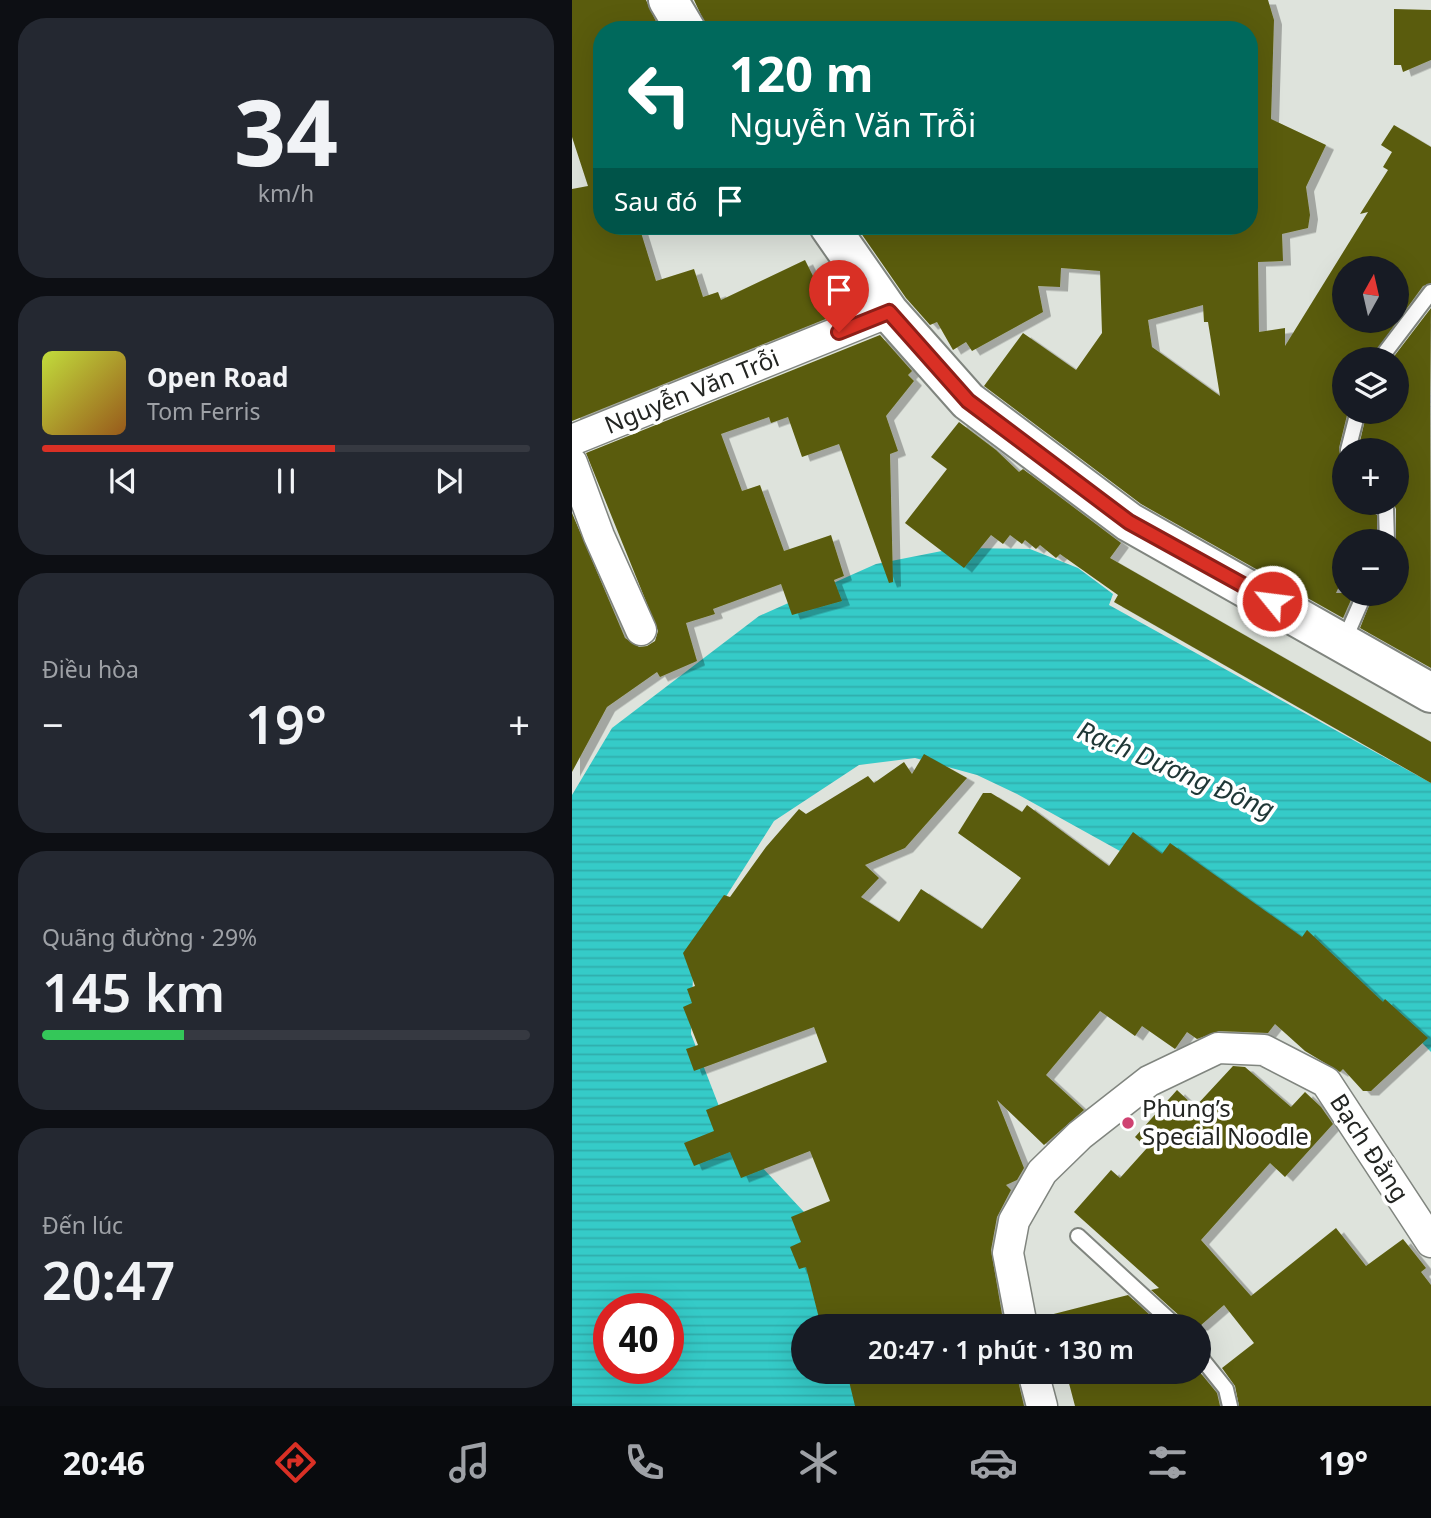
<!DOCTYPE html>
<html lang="vi">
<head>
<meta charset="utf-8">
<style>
  body { margin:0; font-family:"Noto Sans",sans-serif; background:#242831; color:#f1f3f6; height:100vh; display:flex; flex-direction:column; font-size:26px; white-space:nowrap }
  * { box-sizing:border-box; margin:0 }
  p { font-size:23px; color:#9ea1a6 }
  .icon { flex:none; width:38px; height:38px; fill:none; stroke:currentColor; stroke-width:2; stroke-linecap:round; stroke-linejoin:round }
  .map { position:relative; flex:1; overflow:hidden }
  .panel { display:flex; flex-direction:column; gap:18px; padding:18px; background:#0d0f14; width:572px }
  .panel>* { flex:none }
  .banner { position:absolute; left:21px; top:21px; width:665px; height:214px; border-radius:28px; box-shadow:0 7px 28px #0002; background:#00695c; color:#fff; overflow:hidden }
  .needle { width:46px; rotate:8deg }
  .fabs { position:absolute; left:760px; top:256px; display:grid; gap:14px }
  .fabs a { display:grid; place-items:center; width:77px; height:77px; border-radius:50%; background:#171b24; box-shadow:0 7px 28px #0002; font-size:35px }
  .speed { position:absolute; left:21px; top:1293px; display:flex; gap:14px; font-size:35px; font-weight:700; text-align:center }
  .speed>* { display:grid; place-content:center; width:91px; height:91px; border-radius:50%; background:#171b24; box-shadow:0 7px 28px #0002; line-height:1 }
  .speed .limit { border:10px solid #d22; background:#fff; color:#111 }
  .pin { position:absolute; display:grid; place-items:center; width:60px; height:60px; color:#fff; margin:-72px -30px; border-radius:50% 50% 50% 0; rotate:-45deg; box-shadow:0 0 7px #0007 }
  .pin .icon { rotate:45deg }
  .me { position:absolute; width:77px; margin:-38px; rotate:299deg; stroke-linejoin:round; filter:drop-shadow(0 0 5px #0008) }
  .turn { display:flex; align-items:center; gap:24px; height:147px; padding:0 21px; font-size:32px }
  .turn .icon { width:91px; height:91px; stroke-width:2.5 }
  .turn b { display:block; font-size:49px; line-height:60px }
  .then { display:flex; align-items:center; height:66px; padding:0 21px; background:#0003; gap:14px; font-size:26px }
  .big { font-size:52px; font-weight:600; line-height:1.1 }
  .panel .widget { flex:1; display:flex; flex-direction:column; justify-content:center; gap:10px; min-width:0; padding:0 24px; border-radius:28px; background:#242831 }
  .panel .dial { align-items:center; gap:0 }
  .dial b { font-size:91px; line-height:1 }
  .song { display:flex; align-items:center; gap:21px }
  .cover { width:84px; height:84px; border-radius:10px; background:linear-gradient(135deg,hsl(70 70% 55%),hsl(30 70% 35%)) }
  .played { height:7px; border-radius:4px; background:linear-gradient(90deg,#d93025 60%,#363941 60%) }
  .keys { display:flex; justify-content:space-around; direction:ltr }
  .heat { display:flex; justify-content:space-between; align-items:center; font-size:38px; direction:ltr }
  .charge { height:10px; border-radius:5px; background:linear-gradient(90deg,#34c759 29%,#363941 0) }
  .trip { position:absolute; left:219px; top:1314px; width:420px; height:70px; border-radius:35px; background:#171b24; box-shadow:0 7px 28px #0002; font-weight:600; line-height:70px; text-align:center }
  .tab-bar { display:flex; height:112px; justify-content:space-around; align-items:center; background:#090b0e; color:#9ea1a6 }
  .tab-bar .icon { width:49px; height:49px }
  .tab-bar .active { color:#d93025 }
  .tab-bar b { font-size:32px; color:#f1f3f6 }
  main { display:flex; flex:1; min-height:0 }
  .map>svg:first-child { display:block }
  .water { fill:url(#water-rules); fill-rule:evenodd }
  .building { fill:#5a5c0c; fill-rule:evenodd; filter:url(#shadow) }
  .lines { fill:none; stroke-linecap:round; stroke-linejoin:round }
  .lane-casing { stroke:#80857f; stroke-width:18 }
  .street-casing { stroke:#80857f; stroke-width:33 }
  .secondary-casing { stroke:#80857f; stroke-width:42 }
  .lane { stroke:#fff; stroke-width:14 }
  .street { stroke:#fff; stroke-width:30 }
  .secondary { stroke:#fff; stroke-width:38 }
  .route-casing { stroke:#8d1f18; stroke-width:18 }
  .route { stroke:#d93025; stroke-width:12 }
  .poi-dot { fill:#cf4271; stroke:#fff; stroke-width:2.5 }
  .labels { text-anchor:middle; stroke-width:7; stroke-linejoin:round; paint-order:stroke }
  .street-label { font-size:24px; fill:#232522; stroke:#fff }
  .poi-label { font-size:24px; fill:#232522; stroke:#fff; text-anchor:start }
  .water-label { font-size:26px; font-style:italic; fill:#1f3736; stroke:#fff }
</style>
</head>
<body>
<main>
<section class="panel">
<div class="widget dial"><b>34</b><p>km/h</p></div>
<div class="widget">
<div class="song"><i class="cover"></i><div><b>Open Road</b><p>Tom Ferris</p></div></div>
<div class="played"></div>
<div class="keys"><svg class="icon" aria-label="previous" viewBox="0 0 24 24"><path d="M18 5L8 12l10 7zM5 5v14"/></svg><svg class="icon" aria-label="pause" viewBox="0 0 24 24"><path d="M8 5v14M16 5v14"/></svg><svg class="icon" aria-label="next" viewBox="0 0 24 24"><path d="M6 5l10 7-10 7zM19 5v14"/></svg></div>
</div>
<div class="widget"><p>Điều hòa</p>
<div class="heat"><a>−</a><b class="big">19°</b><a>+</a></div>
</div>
<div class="widget"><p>Quãng đường · 29%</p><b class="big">145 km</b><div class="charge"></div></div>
<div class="widget"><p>Đến lúc</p><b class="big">20:47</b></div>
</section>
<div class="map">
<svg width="859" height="1406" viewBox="0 0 859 1406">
  <defs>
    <pattern id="water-rules" width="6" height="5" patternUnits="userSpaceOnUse" patternTransform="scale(1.75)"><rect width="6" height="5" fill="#35cbc8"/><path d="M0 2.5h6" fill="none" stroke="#2faeac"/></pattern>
    <filter id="shadow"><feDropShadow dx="8" dy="4.5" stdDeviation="0" flood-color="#0004"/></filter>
  </defs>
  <rect width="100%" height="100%" fill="#dee3dc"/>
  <!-- water -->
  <path class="water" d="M385,548L458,549L506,568L541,594L537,605L859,783V1052L797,989L445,794L405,775L343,758L287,765L202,821L122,947L119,1034L157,1132L232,1212L270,1326H231V1372H285L296,1406H0V795L40,728L187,616L304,564ZM37,1309H96V1368H37Z"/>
  <!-- building -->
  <path class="building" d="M0,0H74L88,30H30V226H67L84,281L122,269L131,297L146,292L149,300L233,260L261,316L0,421V189L16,186L0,137Z
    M122,0H696L702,20L699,119L754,145L734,187L738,215L736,228L710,234L711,261L686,262L687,332L713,328V346L796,212L788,214L816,170L811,167L820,152L809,145L822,125L859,147V283L851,286L798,359H772V411H776L767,448L772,462L763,468L762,480L772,489V502H790L792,508L805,515V541H772V576L764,593H782L771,618L569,504L412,386L451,333L504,370L530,333L528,271L489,268L488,287L466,286L471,312L400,351L394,342L381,350L365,322L358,325L334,298L284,226H677V30H136ZM772,268H824V320H772ZM631,305L632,322H636L648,396L580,347L576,320Z
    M822,9L859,10V60L831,72L829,65H822Z
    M859,308L858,398L859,668L788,628L802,593H824V509L821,502H824V450H786L795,411H824V359H820Z
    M308,335L340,371L336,375L342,381L314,416L326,451L318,454L321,582L317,583L267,444L230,457L216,417L199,423L197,417L149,434L170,491L188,485L212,551L259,535L272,576L262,580L270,601L220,615L209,584L141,609L143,614L114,623L125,661L88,677L85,672L35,707L0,772V513L53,638L67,647L75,646L83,641L86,631L14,453Z
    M387,422L424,450L447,472L451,469L549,543L538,558L859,742V783L542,602L546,595L488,554L484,558L468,545L464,549L453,540L450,544L438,535L431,544L419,535L392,568L333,523L375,469L359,457Z
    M352,754L395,778L333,848L293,865L307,878L289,897L327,922L349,889L410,929L449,878L386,833L411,793H419L450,812L455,805L537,866L561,832L590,854L598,843L730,937L735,930L811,1002L813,999L856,1038L799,1091H791L771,1069L768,1072L733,1051L703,1024L696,1033L647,1031L625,1039L615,1032L603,1049L570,1026L563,1036L528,1011L474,1075L512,1110L472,1145L425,1100L452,1168L445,1180L434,1185L439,1190L425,1217L419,1250L432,1326H249L234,1267L227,1269L218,1247L229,1242L219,1217L258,1201L238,1151L169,1178L158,1152L122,1166L112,1143L142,1131L134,1110L255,1062L242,1027L122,1071L114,1049L126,1045L111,1007L120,1003L115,989L123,986L111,953L152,895L158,897L194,847L227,809L234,814L296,776L302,783L332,762L340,774Z
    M661,1066L673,1067L719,1107L733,1092L749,1107L761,1124L713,1177L698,1163L629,1240L679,1296L764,1228L794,1266L831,1239L854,1268L849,1272L859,1285V1406H667L663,1386L650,1368L682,1343L652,1305L628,1326H613L611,1319L579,1290L587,1288L502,1212L539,1170L548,1178L575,1148L563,1137L605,1090L623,1107Z
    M556,1295L590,1326H467L466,1318Z
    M626,1370L645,1393L648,1406H503L494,1372Z
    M316,1372H444L452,1406H283L277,1381Z"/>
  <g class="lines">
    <defs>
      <path id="lane" d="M808,359L859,292
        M776,450L786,411
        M772,472V479
        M800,502L814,509L815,541
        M772,641L793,593
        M506,1236L604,1326
        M626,1354L654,1389L658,1406"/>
      <path id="street" d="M0,440L317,312
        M0,463L27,536L69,630
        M450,1326L436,1253L442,1221L470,1172L508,1135L577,1081L646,1048L692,1050L754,1082L859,1242
        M461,1372L470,1406"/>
      <path id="secondary" d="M96,0L114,30
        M257,226L317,312L396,401L557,522L859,693"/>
    </defs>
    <!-- lane casing -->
    <use href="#lane" class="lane-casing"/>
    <!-- street casing -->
    <use href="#street" class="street-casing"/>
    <!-- secondary casing -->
    <use href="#secondary" class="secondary-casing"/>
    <!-- lane -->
    <use href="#lane" class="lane"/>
    <!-- street -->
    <use href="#street" class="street"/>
    <!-- secondary -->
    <use href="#secondary" class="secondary"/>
  </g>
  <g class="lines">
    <defs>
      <path id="route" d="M267,332L317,312L396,401L537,507L557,522L700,601"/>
    </defs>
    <!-- route casing -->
    <use href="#route" class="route-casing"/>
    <!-- route -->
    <use href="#route" class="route"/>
  </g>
  <!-- markers -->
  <circle class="poi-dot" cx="556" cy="1123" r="7"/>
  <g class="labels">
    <!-- street labels -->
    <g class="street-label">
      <text transform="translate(120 392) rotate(-22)" y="8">Nguyễn Văn Trỗi</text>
      <text transform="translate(797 1148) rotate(57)" y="8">Bạch Đằng</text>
    </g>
    <!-- poi labels -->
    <g class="poi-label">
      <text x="570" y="1117">Phung’s<tspan x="570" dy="28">Special Noodle</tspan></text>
    </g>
    <!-- water labels -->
    <g class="water-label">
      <text transform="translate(604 770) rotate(23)" y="9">Rạch Dương Đông</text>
    </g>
  </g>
</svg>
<div class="fabs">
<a><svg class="needle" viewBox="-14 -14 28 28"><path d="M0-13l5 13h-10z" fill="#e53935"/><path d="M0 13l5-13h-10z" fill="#9ea1a6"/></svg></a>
<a><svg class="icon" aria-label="layers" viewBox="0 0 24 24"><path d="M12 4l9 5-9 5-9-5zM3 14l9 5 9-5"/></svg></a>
<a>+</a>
<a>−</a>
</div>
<div class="speed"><div class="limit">40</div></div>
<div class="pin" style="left:267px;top:332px;background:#d93025"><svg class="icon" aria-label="arrive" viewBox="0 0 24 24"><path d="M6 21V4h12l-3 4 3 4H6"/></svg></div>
<svg class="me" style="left:700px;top:601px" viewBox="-20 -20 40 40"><circle r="17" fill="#d93025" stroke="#fff" stroke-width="3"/><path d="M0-11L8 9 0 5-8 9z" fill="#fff"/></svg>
<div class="trip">20:47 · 1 phút · 130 m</div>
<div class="banner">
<div class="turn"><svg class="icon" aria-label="left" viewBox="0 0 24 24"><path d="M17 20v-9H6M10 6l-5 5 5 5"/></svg><div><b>120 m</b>Nguyễn Văn Trỗi</div></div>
<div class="then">Sau đó<svg class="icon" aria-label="arrive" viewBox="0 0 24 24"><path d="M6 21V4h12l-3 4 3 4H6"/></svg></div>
</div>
</div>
</main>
<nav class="tab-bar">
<b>20:46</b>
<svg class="icon active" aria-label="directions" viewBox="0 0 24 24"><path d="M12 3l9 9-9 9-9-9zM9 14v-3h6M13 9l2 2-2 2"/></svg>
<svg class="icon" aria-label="music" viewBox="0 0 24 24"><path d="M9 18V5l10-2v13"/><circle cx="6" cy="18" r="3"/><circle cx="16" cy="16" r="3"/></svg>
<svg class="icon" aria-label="phone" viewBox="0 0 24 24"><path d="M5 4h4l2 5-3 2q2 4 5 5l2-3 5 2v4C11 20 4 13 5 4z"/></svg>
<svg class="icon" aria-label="climate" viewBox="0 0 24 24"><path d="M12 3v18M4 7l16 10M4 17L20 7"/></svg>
<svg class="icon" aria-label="car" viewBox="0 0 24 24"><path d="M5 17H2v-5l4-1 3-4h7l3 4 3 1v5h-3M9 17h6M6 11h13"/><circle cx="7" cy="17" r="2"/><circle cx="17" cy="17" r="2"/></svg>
<svg class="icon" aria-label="filters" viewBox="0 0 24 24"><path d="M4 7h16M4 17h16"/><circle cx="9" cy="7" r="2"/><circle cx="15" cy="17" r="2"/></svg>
<b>19°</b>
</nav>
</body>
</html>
